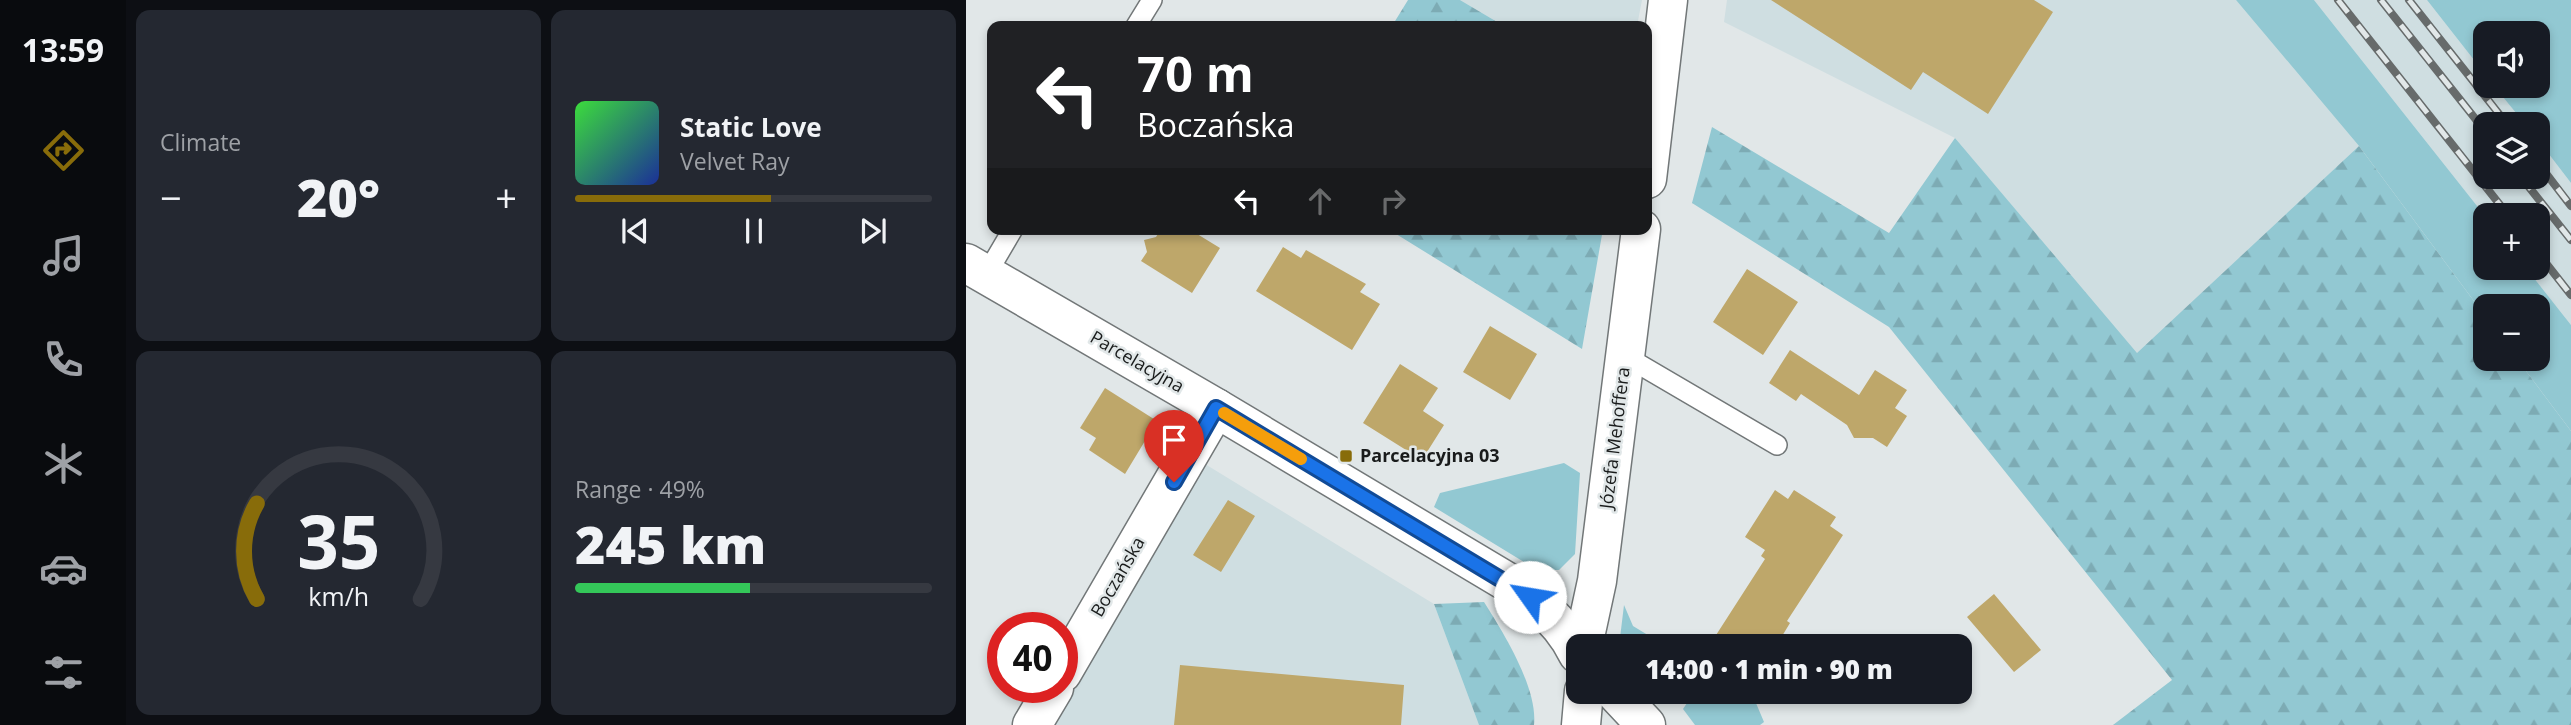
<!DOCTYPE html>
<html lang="en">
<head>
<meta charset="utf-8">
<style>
  body { margin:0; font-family:"Open Sans",sans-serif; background:#242831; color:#f1f3f6; height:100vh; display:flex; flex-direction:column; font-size:26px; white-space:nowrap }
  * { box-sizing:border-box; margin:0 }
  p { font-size:23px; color:#9ea1a6 }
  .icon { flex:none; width:38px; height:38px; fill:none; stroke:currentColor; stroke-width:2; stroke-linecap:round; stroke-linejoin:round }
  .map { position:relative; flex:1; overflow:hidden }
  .side { display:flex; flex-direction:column; gap:10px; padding:10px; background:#0d0f14; width:840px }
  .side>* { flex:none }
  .banner { position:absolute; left:21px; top:21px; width:665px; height:214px; border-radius:14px; box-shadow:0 4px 10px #0003; background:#202124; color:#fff; overflow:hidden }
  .tools { position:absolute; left:1507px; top:21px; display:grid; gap:14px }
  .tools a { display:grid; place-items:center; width:77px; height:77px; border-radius:14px; background:#171b24; box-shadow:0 4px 10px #0003; font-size:35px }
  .speed { position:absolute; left:21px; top:612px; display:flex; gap:14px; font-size:35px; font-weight:700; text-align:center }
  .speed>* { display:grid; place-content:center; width:91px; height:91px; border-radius:50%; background:#171b24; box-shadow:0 4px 10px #0003; line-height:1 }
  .speed .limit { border:10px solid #d22; background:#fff; color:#111 }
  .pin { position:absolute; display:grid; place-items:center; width:60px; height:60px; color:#fff; margin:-72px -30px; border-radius:50% 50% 50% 0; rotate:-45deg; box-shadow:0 0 7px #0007 }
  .pin .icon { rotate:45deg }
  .me { position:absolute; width:77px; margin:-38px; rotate:302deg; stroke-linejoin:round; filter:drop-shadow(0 0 5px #0008) }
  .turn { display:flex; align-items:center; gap:24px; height:147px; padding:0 35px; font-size:32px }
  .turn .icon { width:91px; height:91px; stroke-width:2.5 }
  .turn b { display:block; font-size:49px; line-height:60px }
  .lanes { display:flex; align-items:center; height:66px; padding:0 35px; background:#0003; justify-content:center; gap:35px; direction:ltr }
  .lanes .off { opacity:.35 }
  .big { font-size:52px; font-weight:800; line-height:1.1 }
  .side .tile { flex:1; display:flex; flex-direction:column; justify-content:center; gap:10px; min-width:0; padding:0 24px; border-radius:14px; background:#242831 }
  .side .dial { align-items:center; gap:0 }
  .dial svg { height:182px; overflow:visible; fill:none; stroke:#363941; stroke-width:7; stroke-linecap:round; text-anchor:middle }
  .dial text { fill:#f1f3f6; stroke:none }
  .song { display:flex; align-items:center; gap:21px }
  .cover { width:84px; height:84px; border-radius:10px; background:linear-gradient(135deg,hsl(120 70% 55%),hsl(230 70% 35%)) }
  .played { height:7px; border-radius:4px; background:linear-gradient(90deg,#886c0a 55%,#363941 55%) }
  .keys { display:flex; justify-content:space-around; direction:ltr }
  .heat { display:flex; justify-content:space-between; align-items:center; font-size:38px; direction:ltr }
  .charge { height:10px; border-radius:5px; background:linear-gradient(90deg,#34c759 49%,#363941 0) }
  .side .tiles { flex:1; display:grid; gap:10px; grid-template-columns:repeat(2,1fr) }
  .trip { position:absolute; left:600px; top:634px; width:406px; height:70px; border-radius:14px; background:#171b24; box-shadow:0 4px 10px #0003; font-weight:800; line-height:70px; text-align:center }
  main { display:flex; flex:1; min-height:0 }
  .tabs { display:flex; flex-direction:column; width:126px; justify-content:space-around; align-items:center; background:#090b0e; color:#9ea1a6 }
  .tabs .icon { width:49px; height:49px }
  .tabs .active { color:#886c0a }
  .tabs b { font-size:32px; color:#f1f3f6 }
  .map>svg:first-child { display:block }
  .built { fill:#cfdee1 }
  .green { fill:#92c8d2 }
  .forest { fill:url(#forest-firs) }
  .building { fill:#bea76a }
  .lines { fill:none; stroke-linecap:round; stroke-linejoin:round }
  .service-casing { stroke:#727778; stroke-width:22 }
  .minor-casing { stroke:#727778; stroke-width:41 }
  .tertiary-casing { stroke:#727778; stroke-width:41 }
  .service { stroke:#fff; stroke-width:19 }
  .minor { stroke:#fff; stroke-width:38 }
  .tertiary { stroke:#fff; stroke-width:38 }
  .rail-casing { stroke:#676b6b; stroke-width:8 }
  .rail { stroke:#e1e7e8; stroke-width:5; stroke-dasharray:16; stroke-linecap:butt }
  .route-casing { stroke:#114b97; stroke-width:18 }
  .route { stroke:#1a73e8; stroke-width:12 }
  .slow { stroke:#f59e0b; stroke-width:12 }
  .poi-dot { fill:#886c0a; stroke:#e1e7e8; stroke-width:2.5 }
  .labels { text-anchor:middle; stroke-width:5; stroke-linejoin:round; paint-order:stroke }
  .street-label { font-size:18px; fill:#191b1b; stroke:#e1e7e8 }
  .poi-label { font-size:18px; font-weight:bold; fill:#191b1b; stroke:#e1e7e8; text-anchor:start }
</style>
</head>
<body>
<main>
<nav class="tabs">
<b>13:59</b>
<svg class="icon active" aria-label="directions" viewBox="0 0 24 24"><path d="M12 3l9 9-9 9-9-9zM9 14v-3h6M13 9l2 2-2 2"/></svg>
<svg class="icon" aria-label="music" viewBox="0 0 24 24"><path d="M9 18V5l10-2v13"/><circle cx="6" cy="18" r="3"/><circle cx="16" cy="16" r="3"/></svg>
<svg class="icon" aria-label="phone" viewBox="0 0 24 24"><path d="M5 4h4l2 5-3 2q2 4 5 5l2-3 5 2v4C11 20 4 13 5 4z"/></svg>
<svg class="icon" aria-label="climate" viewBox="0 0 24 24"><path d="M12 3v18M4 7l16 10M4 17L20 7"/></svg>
<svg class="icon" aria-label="car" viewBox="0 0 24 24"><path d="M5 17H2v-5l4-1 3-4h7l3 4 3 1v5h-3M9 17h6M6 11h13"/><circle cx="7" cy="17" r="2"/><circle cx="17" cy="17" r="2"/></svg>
<svg class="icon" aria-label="filters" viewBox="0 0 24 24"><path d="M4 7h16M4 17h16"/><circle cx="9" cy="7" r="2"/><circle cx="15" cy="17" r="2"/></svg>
</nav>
<section class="side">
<div class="tiles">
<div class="tile"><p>Climate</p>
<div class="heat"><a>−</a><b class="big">20°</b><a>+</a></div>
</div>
<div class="tile">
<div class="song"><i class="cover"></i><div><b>Static Love</b><p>Velvet Ray</p></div></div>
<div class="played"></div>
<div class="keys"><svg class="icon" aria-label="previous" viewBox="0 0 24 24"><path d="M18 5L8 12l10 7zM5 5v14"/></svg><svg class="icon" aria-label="pause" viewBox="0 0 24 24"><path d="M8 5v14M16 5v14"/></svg><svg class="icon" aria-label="next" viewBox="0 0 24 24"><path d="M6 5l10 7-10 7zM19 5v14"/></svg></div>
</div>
<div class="tile dial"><svg viewBox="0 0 100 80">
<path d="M14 69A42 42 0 1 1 86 69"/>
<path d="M14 69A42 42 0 0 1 14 27" stroke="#886c0a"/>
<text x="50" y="56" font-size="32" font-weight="700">35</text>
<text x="50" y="72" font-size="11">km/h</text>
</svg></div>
<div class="tile"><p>Range · 49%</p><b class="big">245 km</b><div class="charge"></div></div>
</div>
</section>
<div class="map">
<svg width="1605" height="725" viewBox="0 0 1605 725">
  <defs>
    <pattern id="forest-firs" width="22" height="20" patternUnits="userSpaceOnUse" patternTransform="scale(1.75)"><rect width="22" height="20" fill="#92c8d2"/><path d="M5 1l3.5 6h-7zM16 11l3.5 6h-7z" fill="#7dabb4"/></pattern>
  </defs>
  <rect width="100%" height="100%" fill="#e1e7e8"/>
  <!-- built -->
  <path class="built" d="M494,0H676L671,26H538Z
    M761,0H1270L1393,146L1171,354L989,138L758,22Z
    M1348,0H1461L1519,74V86H1528L1559,124H1519V177H1572V140L1605,183V325L1560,268H1572V215L1519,216Z
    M239,464L468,604L513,725H82Z"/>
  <!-- green -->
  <path class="green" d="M1270,0H1348L1519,216V268H1560L1605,325V431L1551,359H1572V306H1519V316L1393,146Z
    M1461,0H1605V183L1572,140V124H1559L1528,86H1572V33H1519V74Z
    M598,463L614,473L609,554L593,570H571L468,507L474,493Z
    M658,605L667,626L700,646H663L654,638Z
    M729,691H779L787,696L798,722L794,725H729L717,709Z"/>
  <!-- forest -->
  <path class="forest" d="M442,0H494L538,26H426Z
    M746,127L923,233L989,138L1171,353L1393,146L1519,316V359H1551L1605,431V725H1147L1206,680L923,327L726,203Z
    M422,229H637L616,349Z
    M518,602C537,632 572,688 568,725H513L468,604Z"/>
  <!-- building -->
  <path class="building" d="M805,0H1068L1087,12L1022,114L957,72L945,90Z
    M195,229H223L254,248L226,293L175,261L181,252L178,240L190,237Z
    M317,247L335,258L340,250L400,284L394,292L414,304L386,350L290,291Z
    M781,269L832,302L797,355L747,322Z
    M524,326L571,354L544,400L497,372Z
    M824,350L893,395L909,370L941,390L929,408L941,416L921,447L907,438H888L881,425L835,394L830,401L803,383Z
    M434,364L472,388L457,411L478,425L456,460L397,423Z
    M139,388L191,421L159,474L123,450L130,438L114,428Z
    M809,490L822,499L828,490L870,517L864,526L877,535L821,621L824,623L810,646H743L799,559L795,556L799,550L779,537Z
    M262,500L289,516L255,572L227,555Z
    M1028,594L1075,650L1048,672L1001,617Z
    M214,665L438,685L435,725H208Z"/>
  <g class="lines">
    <defs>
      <path id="service" d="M170,26L186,0
        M20,275L47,229
        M659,356L811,445"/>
      <path id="minor" d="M681,179L702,0
        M617,646L631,581L675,229
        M96,673L250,408
        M648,691L680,725
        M66,725L88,688"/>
      <path id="tertiary" d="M0,263L250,408L553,589C577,606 599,627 612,654
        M615,725L618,691"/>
    </defs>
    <!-- service casing -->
    <use href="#service" class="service-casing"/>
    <!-- minor casing -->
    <use href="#minor" class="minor-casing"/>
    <!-- tertiary casing -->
    <use href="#tertiary" class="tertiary-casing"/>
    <!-- service -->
    <use href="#service" class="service"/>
    <!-- minor -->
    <use href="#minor" class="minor"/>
    <!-- tertiary -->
    <use href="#tertiary" class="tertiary"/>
    <defs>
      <path id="rail" d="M1372,0L1542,215
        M1415,0L1519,131
        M1443,0L1541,124
        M1572,163L1605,206
        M1555,177L1605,240
        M1572,253L1605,295"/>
    </defs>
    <!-- rail casing -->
    <use href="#rail" class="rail-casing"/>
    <!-- rail -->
    <use href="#rail" class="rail"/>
  </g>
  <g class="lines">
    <defs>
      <path id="route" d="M208,482L250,408L564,597"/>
    </defs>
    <!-- route casing -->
    <use href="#route" class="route-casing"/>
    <!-- route -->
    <use href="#route" class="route"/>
    <!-- slow -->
    <path class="slow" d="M258,413L335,459"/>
  </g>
  <!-- markers -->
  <rect class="poi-dot" x="373" y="449" width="14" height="14" rx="3.5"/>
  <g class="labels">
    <!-- street labels -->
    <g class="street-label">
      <text transform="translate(171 362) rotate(30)" y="6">Parcelacyjna</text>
      <text transform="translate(649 438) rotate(-83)" y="6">Józefa Mehoffera</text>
      <text transform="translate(152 577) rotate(-60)" y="6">Boczańska</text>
    </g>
    <!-- poi labels -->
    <g class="poi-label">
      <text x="394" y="462">Parcelacyjna 03</text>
    </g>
  </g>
</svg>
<div class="tools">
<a><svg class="icon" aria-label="sound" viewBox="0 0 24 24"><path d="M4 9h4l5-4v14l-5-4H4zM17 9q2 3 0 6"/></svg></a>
<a><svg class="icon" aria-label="layers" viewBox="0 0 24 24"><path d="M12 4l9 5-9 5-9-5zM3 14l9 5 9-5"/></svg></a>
<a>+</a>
<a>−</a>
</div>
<div class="speed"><div class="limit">40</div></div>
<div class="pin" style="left:208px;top:482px;background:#d93025"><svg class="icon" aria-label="arrive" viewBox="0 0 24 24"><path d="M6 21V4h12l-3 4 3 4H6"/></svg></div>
<svg class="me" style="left:564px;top:597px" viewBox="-20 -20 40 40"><circle r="19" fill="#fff"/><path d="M0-13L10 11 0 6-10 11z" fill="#1a73e8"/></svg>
<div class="trip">14:00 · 1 min · 90 m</div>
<div class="banner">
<div class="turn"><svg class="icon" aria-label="left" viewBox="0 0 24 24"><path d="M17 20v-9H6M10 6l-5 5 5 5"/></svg><div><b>70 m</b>Boczańska</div></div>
<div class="lanes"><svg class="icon" aria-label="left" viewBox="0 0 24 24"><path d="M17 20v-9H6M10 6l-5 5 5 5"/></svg><svg class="icon off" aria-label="ahead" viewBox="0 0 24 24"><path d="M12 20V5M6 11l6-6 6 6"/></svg><svg class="icon off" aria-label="right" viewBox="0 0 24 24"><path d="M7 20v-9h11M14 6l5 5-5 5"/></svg></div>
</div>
</div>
</main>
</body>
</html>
